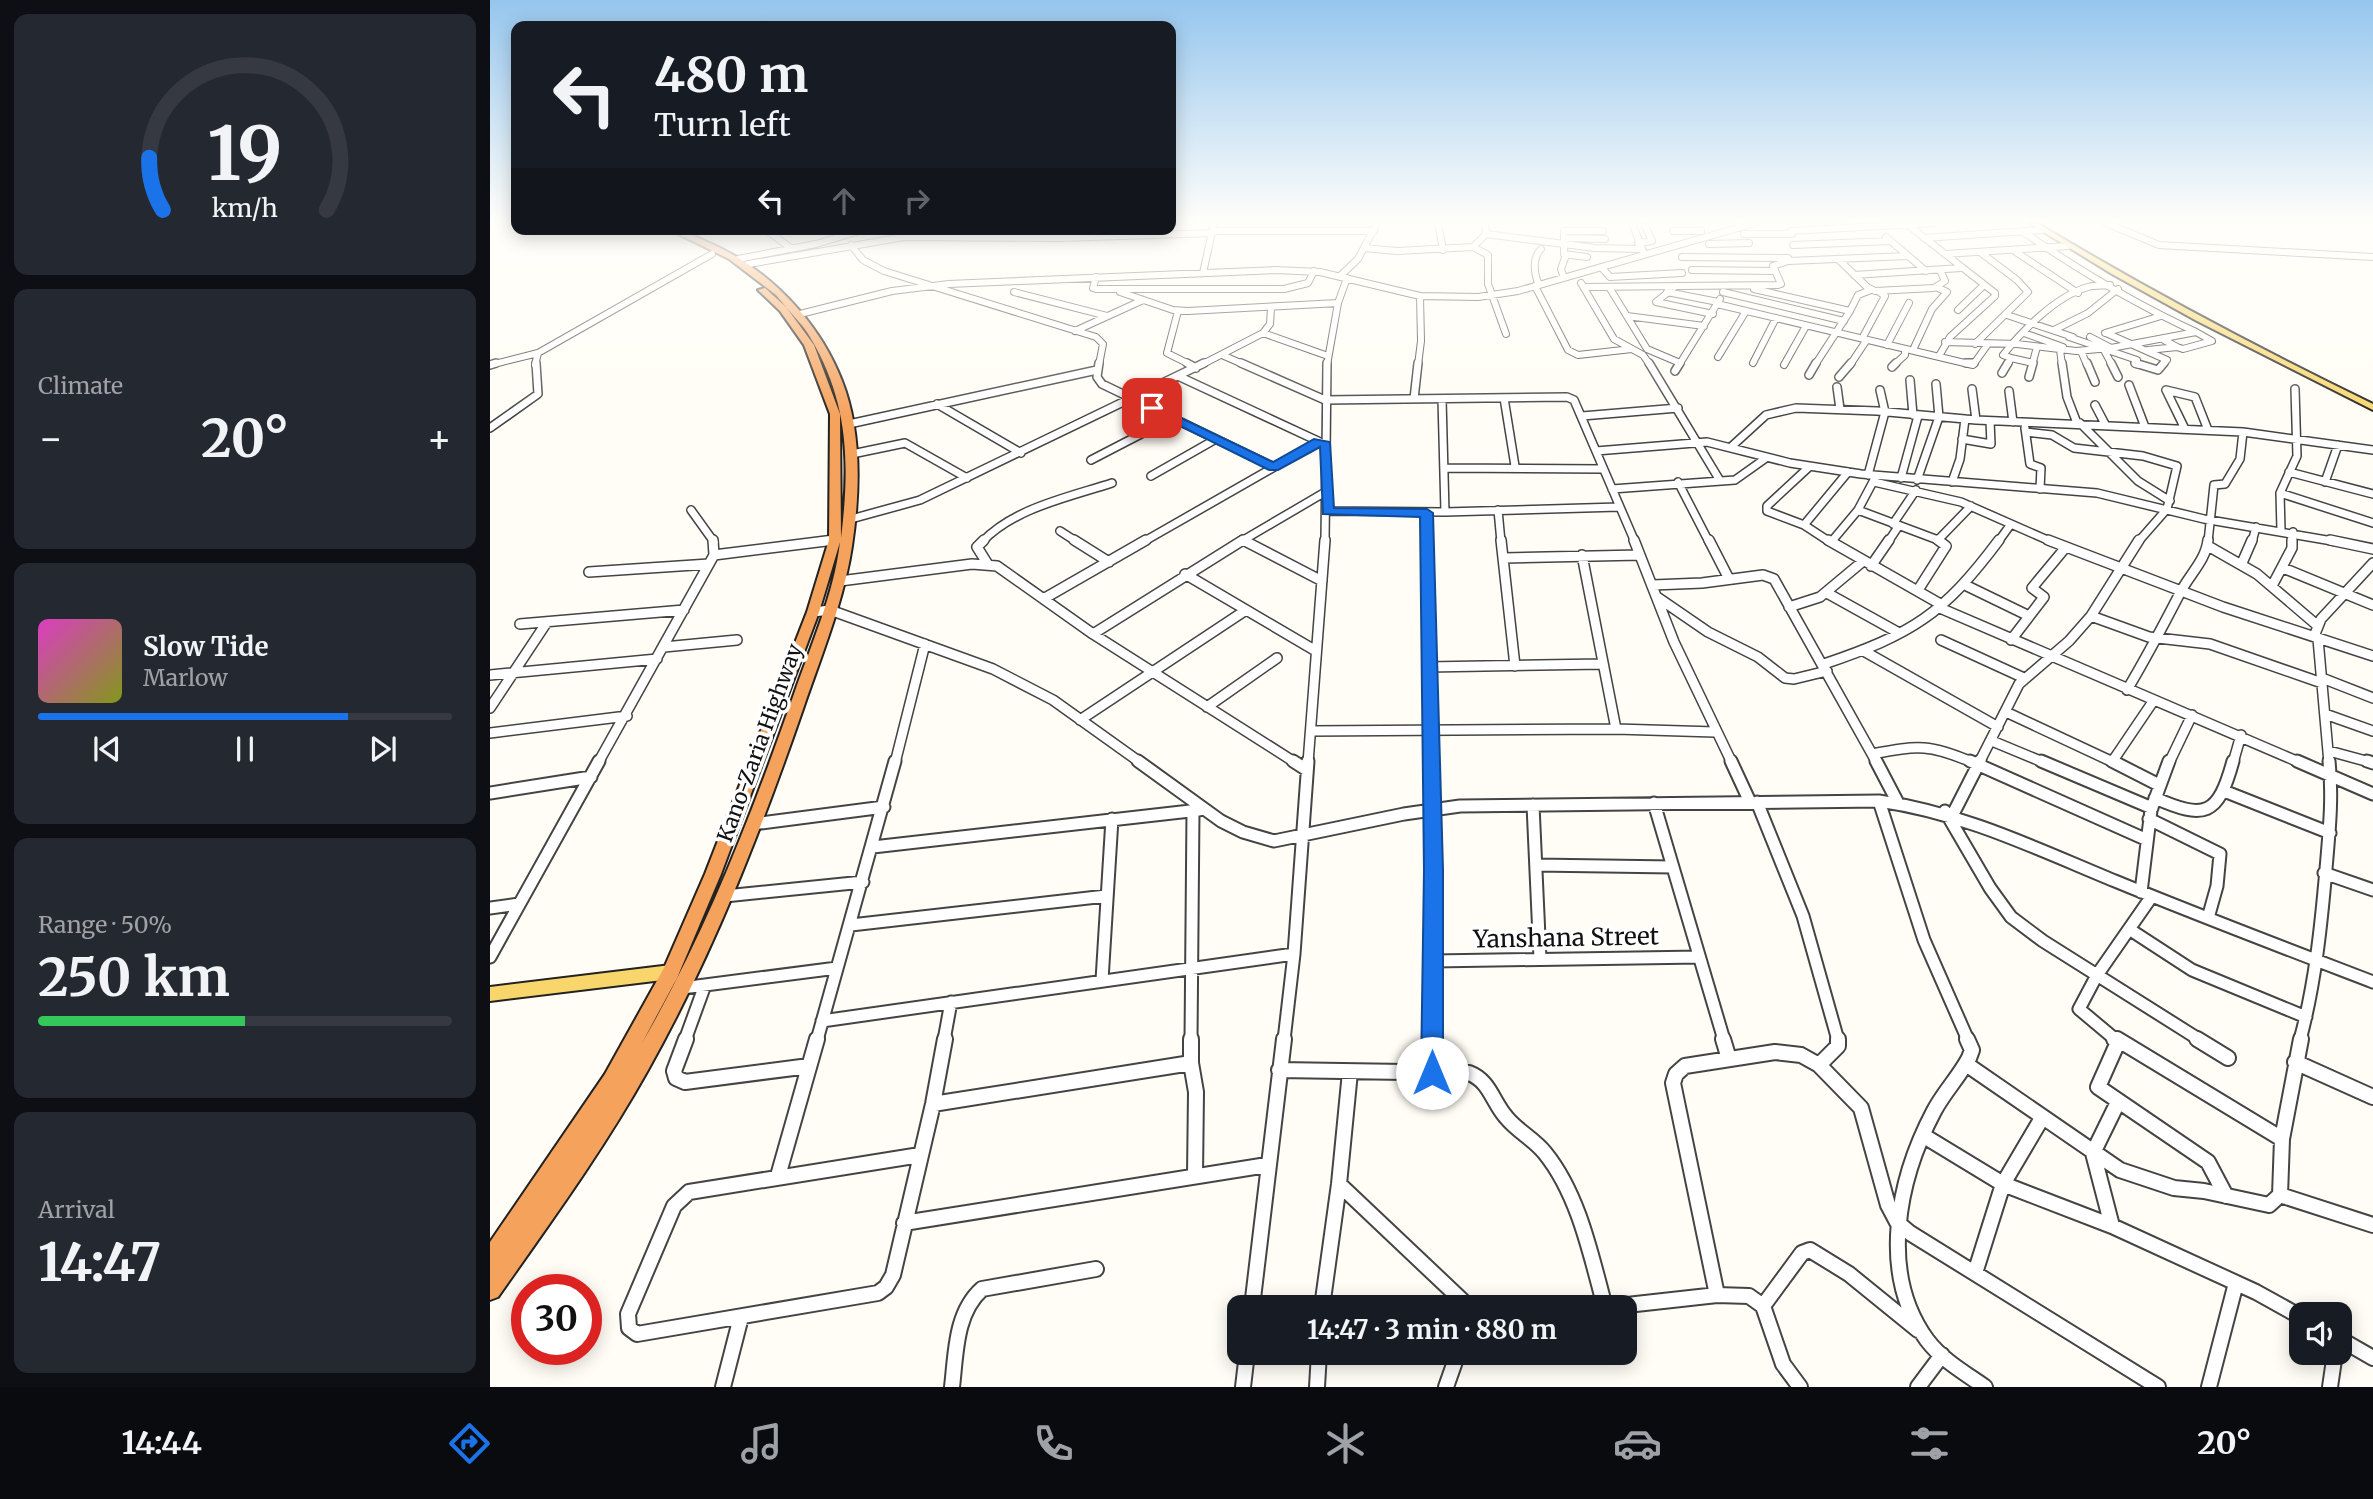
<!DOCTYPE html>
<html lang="en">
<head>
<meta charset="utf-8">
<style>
  body { margin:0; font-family:Merriweather,serif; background:#242831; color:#f1f3f6; height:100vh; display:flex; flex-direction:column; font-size:26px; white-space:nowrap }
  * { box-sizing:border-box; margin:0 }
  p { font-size:23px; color:#9ea1a6 }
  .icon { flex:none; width:38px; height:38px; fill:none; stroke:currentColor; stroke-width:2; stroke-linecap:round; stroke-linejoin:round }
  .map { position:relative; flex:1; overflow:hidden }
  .sheet { display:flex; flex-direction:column; gap:14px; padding:14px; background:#0d0f14; width:490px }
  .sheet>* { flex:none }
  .top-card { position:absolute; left:21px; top:21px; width:665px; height:214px; border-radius:14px; box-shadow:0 4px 18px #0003; background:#171b24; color:#f1f3f6; overflow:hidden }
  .fabs { position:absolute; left:1799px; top:1302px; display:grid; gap:14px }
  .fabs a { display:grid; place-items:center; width:63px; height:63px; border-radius:14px; background:#171b24; box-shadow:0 4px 18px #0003; font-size:35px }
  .speed { position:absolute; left:21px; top:1274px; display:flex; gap:14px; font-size:35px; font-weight:700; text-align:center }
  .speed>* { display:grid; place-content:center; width:91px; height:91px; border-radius:50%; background:#171b24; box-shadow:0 4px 18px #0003; line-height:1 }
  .speed .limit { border:10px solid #d22; background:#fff; color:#111 }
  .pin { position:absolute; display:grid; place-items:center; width:60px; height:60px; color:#fff; margin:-30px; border-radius:14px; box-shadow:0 4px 10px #0006 }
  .me { position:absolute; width:77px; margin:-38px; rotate:0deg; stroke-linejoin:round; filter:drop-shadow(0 0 5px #0008) }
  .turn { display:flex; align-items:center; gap:24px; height:147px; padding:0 28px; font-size:32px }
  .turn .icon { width:91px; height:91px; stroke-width:2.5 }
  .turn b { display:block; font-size:49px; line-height:60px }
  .lanes { display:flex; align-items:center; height:66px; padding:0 28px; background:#0003; justify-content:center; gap:35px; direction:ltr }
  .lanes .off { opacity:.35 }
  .big { font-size:52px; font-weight:700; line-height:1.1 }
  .sheet .widget { flex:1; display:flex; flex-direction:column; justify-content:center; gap:10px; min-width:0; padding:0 24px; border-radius:14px; background:#242831 }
  .sheet .dial { align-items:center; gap:0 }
  .dial svg { height:182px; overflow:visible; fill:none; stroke:#363941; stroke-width:7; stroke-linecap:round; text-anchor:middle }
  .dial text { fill:#f1f3f6; stroke:none }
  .song { display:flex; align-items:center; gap:21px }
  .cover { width:84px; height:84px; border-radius:10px; background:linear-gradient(135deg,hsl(310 70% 55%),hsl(70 70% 35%)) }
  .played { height:7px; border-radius:4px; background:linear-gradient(90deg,#1a73e8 75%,#363941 75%) }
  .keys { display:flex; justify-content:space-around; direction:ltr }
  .heat { display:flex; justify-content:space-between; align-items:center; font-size:38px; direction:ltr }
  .charge { height:10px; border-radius:5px; background:linear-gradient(90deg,#34c759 50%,#363941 0) }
  .trip { position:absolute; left:737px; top:1295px; width:410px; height:70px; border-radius:14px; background:#171b24; box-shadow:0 4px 18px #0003; font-weight:700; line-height:70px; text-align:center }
  .tabs { display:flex; height:112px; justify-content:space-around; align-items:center; background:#090b0e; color:#9ea1a6 }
  .tabs .icon { width:49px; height:49px }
  .tabs .on { color:#1a73e8 }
  .tabs b { font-size:32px; color:#f1f3f6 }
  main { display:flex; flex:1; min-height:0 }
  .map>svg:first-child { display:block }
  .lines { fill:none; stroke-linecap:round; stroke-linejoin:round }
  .minor-far4-casing { stroke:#444; stroke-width:8 }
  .minor-far3-casing { stroke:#444; stroke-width:10 }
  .minor-far2-casing { stroke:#444; stroke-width:12 }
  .minor-far1-casing { stroke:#444; stroke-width:15 }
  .minor-casing { stroke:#444; stroke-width:18 }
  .major-casing { stroke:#222; stroke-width:4 }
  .highway-casing { stroke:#222; stroke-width:4 }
  .minor-far4 { stroke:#fff; stroke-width:6 }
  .minor-far3 { stroke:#fff; stroke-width:7 }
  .minor-far2 { stroke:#fff; stroke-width:9 }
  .minor-far1 { stroke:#fff; stroke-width:11 }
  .minor { stroke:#fff; stroke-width:14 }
  .major { fill:#f9d66b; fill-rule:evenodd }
  .highway { fill:#f5a25d; fill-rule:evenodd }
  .route { fill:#1a73e8; stroke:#114b97; stroke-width:2 }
  .labels { text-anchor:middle; stroke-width:7; stroke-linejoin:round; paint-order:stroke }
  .street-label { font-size:21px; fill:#111; stroke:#fff }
  .near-street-label { font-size:24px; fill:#111; stroke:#fff }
</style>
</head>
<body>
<main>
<section class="sheet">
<div class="widget dial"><svg viewBox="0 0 100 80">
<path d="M14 69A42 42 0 1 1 86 69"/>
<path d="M14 69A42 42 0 0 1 8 46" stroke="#1a73e8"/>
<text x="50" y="56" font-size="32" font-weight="700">19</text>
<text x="50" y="72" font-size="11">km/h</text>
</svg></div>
<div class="widget"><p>Climate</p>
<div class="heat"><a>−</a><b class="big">20°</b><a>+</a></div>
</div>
<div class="widget">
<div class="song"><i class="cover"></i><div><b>Slow Tide</b><p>Marlow</p></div></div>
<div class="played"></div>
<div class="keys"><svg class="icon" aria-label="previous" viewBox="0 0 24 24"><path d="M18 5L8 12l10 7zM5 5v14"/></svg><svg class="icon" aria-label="pause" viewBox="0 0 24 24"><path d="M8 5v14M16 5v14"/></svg><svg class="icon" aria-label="next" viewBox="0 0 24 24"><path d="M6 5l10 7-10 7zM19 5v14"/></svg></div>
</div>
<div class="widget"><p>Range · 50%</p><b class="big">250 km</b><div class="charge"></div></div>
<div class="widget"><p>Arrival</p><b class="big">14:47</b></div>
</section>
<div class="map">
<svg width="1883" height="1387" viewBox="0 0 1883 1387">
  <rect width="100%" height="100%" fill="#fffdf5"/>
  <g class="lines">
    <defs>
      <path id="minor-far4" d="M948,223L953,250
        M1142,223L1153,251
        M1616,223L1669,245L1883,257
        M1418,225L1505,293V296L1460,337L1449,356
        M275,229L302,249
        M723,231H884
        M1183,231H1211
        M1301,231L1443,223
        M1532,231C1587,269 1645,304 1706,332L1621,348
        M194,234L211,229
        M996,234L1105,248L1151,249
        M1254,234H1302
        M1396,237L1436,271
        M1075,238L1115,239
        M1434,238L1552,230
        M1148,243L1162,241L1155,226
        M1219,244L1259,243
        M361,245L373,260L394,271L606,337L613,344L609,365
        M1303,245L1400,241
        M983,247L998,255V284L1016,334
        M874,248L907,251L983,247L996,234L995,223
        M1523,250L1588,293
        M1455,254L1578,246
        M1097,257L1074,254V231H1113
        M1192,257L1298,258
        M248,259L326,244L376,229
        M1348,259L1377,287L1385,291L1444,288L1455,281L1450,270
        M253,265L414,237L570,238L723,233
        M1112,268L1120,277L1192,273
        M1202,270L1284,271
        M713,273L724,223
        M1364,275L1471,268
        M850,276L868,259L887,223
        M606,277L603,288L606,289H794L818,283L824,271
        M1074,278L1071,269L1076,255
        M1091,283L1124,339L1153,355L1160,365
        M1049,285C1044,274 1042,258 1051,249
        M1045,286L1078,350L1088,355L1142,349
        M1186,286L1166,302L1223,314
        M1094,287L1288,285L1291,284L1283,266L1298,261L1418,256
        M1119,287L1157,349L1190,363
        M1264,289L1360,311L1325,365
        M524,292L617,316
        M630,292L683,310L698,311L848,303
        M1177,292L1228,302
        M1233,292L1354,321
        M1227,304L1483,365L1498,344
        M1468,310L1494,285
        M688,311L677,353L701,365
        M1360,311L1368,295L1381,290
        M310,314L402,291L459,284L785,270L830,272L930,296L988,297L1028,291L1265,223
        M1517,315L1583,337
        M1137,316L1214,326
        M1564,330L1598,313L1628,289
        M585,331L653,300
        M773,333L838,356
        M1534,333L1573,347
        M1615,333L1671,316
        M1616,333L1677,360L1672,365
        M1374,335L1395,296L1388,291
        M1579,337L1647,360L1645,364L1650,365
        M1455,342L1527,344L1586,351L1621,348L1600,337
        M1485,344L1538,292L1527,280L1490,252
        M1397,345L1419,303
        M1687,347L1693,349L1722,341L1706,332
        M1423,350L1442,309L1457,292L1446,287
        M1570,350L1572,365
        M1614,350L1622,365
        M1658,350L1687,347L1674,340
        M1591,351L1597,365
        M732,355L755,365
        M1228,357L1256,311
        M1521,358L1513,355C1533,330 1566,296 1598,287C1605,285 1613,286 1620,285
        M1263,363L1286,318
        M0,365L48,353L222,254
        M45,365L48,353
        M711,365L773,333L780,324L781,308
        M837,365L848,303L857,278
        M928,365L931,341L930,296
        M1189,365L1230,299
        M1294,365L1316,326
        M1360,365L1376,341
        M1404,365L1415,355V349
        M1517,365L1521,358L1543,363
        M1542,365L1547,347"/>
      <path id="minor-far3" d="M609,363L607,377L612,384L784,467
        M697,363L706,368
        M751,363L835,400L1077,397L1084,400L1145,542
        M1159,363L1229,479
        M1476,363H1484
        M1572,363L1577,397L1587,423
        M1597,363L1605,382
        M1621,363L1628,377
        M1645,363L1668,370L1674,363
        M0,365L6,363
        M1402,367L1406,363
        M1185,371L1190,363
        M1512,373L1518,363
        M1319,375L1326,363
        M688,376L830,442
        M1349,377L1361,363
        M1539,377L1543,363
        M1420,380L1423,415
        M1639,385L1655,427
        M1347,387L1350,409
        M1482,389L1486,420
        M1519,391L1523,422
        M1014,398L1025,466
        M924,399L928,363
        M952,399L955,512
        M447,404L531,453
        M1605,405L1615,424
        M1092,416L1188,408
        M1590,423L1648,481L1680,501
        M359,424L607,370
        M0,428L48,394L46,363
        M1535,428L1540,464L1551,468L1550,489
        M1695,429L1676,390L1705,397L1718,430
        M1536,432L1562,435L1584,448L1653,456L1687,466L1677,509L1648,542
        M1472,439L1501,444L1500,421
        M1241,447L1276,415L1306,408L1387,411L1486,420L1753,432L1883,450
        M1106,451L1217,442L1300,463L1371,474L1607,493L1714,519L1848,542
        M362,454L415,443L477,478
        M601,460L682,418
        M1319,467L1277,506V511L1314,525L1340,542
        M954,468L1113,469
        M1799,472L1883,494
        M1378,475L1395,412L1390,390
        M661,476L726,439
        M1411,478L1428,416
        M1427,480L1449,417L1446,384
        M1188,482L1219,542
        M1384,482L1471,502L1562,542
        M1462,482L1470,459L1475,419
        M1835,482L1848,445
        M1122,489L1245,480L1276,458
        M1790,493L1883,523
        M201,510L224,542
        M1008,510L1011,542
        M1368,510L1448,540L1481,506
        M837,511L955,512L1129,507
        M937,513L938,542
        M361,519L430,500L714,363
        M1403,524L1426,490
        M1314,525L1358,472
        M1791,530L1790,493L1807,456L1805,389
        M570,531L587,542
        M753,540L757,542
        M1448,540L1450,542
        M1342,541L1368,510L1385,478
        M330,542L345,540
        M492,542C524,508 579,497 622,483
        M653,542L828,442
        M750,542L837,491
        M835,542L837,363
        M1398,542L1408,527
        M1508,542L1521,524
        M1718,542L1724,485L1735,484L1750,459L1753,432
        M1762,542L1766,527
        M1802,542L1803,532"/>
      <path id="minor-far2" d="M494,540L487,547L497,563
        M584,540L619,562
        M753,540L832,581
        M938,540L942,763
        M1011,540L1025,666
        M1144,540L1184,642L1242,763
        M1219,540L1239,579
        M1338,540L1452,605
        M1558,540L1733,607L1883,656
        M1840,540L1883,549
        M1718,546L1767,574L1828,626
        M224,555L344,540
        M1092,555L1126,729
        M1014,558L1150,555
        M1752,563L1762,540
        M1381,566L1399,540
        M1793,568L1883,605
        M99,572L219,564
        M695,574L826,651
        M350,581L482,564L507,566L603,634L806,763
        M1473,584L1539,616
        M1163,585L1212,583L1273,575L1284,579L1387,763
        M1782,586L1802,548V540
        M1428,590L1456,546L1448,540
        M1337,593L1409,633
        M1167,597L1218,632L1268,657L1295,678L1304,679L1337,671
        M555,598L656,540
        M1299,607L1330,597L1372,562
        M1450,608L1811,763
        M323,612L340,610L503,669L563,700L651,763
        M1601,616L1659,637L1720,644L1832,683
        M30,624L194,610
        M603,634L753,540
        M1451,640L1534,678
        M1521,640L1554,597L1542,588L1576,547
        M174,647L247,640
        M1372,650L1508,727
        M1334,664C1422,634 1453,615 1509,540
        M938,667L1112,664
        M0,675L167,659
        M1832,678L1883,698
        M1637,690C1656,658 1673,626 1690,593C1699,575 1716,560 1718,540
        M717,707L787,658
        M0,708L57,622
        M1516,712L1625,763
        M1835,714L1883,731
        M590,720L756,610
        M821,731L1126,729L1225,732
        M0,733L137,716
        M1502,741L1555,763
        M1839,751L1883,763
        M1382,754C1429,745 1440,744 1484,763
        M1622,762L1664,700
        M108,763L224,555L223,540
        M405,763L435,644
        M818,763L835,540
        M1489,763L1529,684L1579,641L1601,616L1649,540
        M1679,763L1702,715
        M1743,763L1751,735
        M1839,763L1828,639L1825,634L1831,619L1883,563"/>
      <path id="minor-far1" d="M648,761L731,821L753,832L784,841L914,814L970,806L1389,801C1474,813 1547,849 1625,881C1710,916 1797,949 1883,982
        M803,761L817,770
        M942,761V1040
        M1241,761L1260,802
        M1386,761L1408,803
        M1480,761L1655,839
        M1551,761L1662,808
        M1622,761L1669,785
        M1807,761L1883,794
        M1877,761L1883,763
        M1734,791L1840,833
        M0,793L101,777
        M1665,798C1715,820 1728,816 1743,761
        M1389,801L1434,940L1478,1040
        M1267,802L1313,916L1348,1040
        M1164,803L1234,1040
        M1043,805L1050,959
        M1455,811L1500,888L1521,917L1553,941L1710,1040
        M1463,814L1490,761
        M1659,819L1730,854L1727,886L1718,918
        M263,824L394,807
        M383,847L709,810
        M1046,865L1183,867
        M1834,873L1883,890
        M1651,892L1661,810L1679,761
        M235,896L373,882
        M0,908L29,904
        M361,925L616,896
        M1639,929L1702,970L1816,1017
        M0,957L109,761
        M943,961L1209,957
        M612,980L622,819
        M192,988L347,968
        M332,1021L804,954
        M1626,1038L1630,1040
        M195,1040L215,985
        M327,1040L405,761
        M454,1040L461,1002
        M701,1040L703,811
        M794,1040L804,954L818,761
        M1626,1040L1589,1009L1607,975L1662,896
        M1810,1040C1825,984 1831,927 1836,869C1839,833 1843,798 1839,761"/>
      <path id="minor" d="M196,1039L184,1071L186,1078L195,1082L319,1066
        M701,1039V1063L706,1092L705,1175
        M1233,1039L1239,1059
        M1477,1039L1482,1050L1479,1058C1469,1077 1454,1092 1444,1111C1408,1179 1388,1273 1437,1340C1452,1360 1475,1373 1495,1387
        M1624,1039L1628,1042L1608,1087L1718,1162L1736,1196
        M1627,1039L1792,1139
        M1707,1039L1738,1058
        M1805,1062L1883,1097
        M1476,1064L1630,1170L1684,1188L1714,1191L1779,1205L1790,1195L1792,1139L1811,1039
        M1329,1065L1348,1046V1039
        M789,1070L979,1073C1000,1081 1002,1101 1016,1117C1027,1131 1044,1139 1055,1153C1089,1195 1101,1256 1115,1307
        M942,1073V1039
        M443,1104L701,1063
        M1434,1136L1513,1184L1622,1226L1766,1292L1811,1317
        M430,1155L199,1192L184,1206L138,1314L139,1328L147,1334L388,1293L396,1287L403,1275L443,1104L455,1039
        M288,1176L327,1039
        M849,1184L979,1307
        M1790,1195L1883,1225
        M414,1223L777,1165
        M1622,1226L1603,1153L1628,1102
        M1485,1273L1513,1184L1552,1118
        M1227,1295L1183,1083L1186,1074L1195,1066L1285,1052L1311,1055L1329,1065L1371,1108L1398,1205L1407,1222L1420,1233L1668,1387
        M1273,1306L1312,1253L1320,1250L1359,1274L1428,1330
        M762,1307L794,1039
        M832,1307L849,1184L860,1072
        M1119,1307L1227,1295L1259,1296L1273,1306L1293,1364L1310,1387
        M1850,1339L1883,1358
        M233,1387L251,1317
        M462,1387C466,1354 465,1313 492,1289L606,1269
        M753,1387L757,1353
        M827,1387L829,1353
        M956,1387L968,1353
        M1428,1387L1452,1355
        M1719,1387L1746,1283
        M1840,1387L1845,1353"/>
      <path id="major" d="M1539,223H1547C1656,289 1768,348 1883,404V410L1707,321L1622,274Z
        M181,965L187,967L189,972L187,977L181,979L0,1001V987Z"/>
      <path id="highway" d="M178,229H189C207,238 227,245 245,256C292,284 332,329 352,381C372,432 370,492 362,546C354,600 332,654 314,706C271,831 223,954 158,1070C114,1149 60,1223 8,1297L0,1300V1242L115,1074L174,968L215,874L317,612L339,540L340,414L314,345L290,311L268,290L275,288L296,307L286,295L239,259ZM296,307C304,317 314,326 320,337C359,402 360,465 351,538L350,414L324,345ZM350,542C344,594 321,645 304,694C262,814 216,933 152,1043L187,978L231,874L329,612Z"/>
    </defs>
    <!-- minor-far4 casing -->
    <use href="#minor-far4" class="minor-far4-casing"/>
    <!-- minor-far3 casing -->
    <use href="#minor-far3" class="minor-far3-casing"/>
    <!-- minor-far2 casing -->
    <use href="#minor-far2" class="minor-far2-casing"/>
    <!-- minor-far1 casing -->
    <use href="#minor-far1" class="minor-far1-casing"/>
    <!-- minor casing -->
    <use href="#minor" class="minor-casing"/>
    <!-- major casing -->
    <use href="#major" class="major-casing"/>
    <!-- highway casing -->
    <use href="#highway" class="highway-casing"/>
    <!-- minor-far4 -->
    <use href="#minor-far4" class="minor-far4"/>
    <!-- minor-far3 -->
    <use href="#minor-far3" class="minor-far3"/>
    <!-- minor-far2 -->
    <use href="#minor-far2" class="minor-far2"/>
    <!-- minor-far1 -->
    <use href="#minor-far1" class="minor-far1"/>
    <!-- minor -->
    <use href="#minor" class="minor"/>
    <!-- major -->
    <use href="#major" class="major"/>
    <!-- highway -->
    <use href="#highway" class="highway"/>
  </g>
  <!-- sky -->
  <linearGradient id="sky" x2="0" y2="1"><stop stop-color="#95c6ee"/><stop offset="0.53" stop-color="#fffefa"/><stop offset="1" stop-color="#fffefa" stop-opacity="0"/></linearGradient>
  <rect width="1883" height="417" fill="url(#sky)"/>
  <!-- route -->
  <path class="route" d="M662,404L783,462L824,439L840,442L844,508L937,509L943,513L953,870V1073L950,1081L942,1084L935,1081L931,1073L934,870L930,517L833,514L830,447L788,470H779L658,410V405Z"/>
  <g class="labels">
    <!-- street labels -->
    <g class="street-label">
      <text transform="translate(270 743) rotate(-70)" y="7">Kano-Zaria Highway</text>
    </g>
    <!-- near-street labels -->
    <g class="near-street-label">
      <text transform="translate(1076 938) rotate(-1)" y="8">Yanshana Street</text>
    </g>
  </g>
</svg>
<div class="fabs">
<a><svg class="icon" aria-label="sound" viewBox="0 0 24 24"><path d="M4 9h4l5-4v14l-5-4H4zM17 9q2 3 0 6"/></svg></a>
</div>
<div class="speed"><div class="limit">30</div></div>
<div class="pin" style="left:662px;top:408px;background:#d93025"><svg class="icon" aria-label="arrive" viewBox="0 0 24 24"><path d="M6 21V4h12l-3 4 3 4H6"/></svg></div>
<svg class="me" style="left:942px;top:1073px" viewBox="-20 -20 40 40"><circle r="19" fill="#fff"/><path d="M0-13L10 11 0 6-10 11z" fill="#1a73e8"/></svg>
<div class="trip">14:47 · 3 min · 880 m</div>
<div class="top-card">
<div class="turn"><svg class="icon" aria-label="left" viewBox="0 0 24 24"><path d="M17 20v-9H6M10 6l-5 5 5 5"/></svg><div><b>480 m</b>Turn left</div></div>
<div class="lanes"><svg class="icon" aria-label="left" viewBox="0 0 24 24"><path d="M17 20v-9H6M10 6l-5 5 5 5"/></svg><svg class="icon off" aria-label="ahead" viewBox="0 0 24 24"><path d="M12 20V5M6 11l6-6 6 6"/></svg><svg class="icon off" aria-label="right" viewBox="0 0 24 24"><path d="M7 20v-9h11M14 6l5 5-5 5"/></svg></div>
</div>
</div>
</main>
<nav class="tabs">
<b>14:44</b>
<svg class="icon on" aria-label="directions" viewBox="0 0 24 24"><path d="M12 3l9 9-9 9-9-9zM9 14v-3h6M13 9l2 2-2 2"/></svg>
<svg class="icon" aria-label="music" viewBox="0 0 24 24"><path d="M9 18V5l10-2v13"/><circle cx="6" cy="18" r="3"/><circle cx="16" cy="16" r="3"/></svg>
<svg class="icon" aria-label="phone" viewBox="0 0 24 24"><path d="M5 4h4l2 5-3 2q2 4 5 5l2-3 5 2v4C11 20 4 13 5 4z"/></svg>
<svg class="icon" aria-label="climate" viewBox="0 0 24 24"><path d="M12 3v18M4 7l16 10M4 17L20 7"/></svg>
<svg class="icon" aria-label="car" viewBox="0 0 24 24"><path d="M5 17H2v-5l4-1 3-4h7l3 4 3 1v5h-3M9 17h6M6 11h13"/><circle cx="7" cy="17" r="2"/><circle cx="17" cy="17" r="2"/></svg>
<svg class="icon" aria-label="filters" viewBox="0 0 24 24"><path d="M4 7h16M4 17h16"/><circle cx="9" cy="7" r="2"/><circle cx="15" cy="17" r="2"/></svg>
<b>20°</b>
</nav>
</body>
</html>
